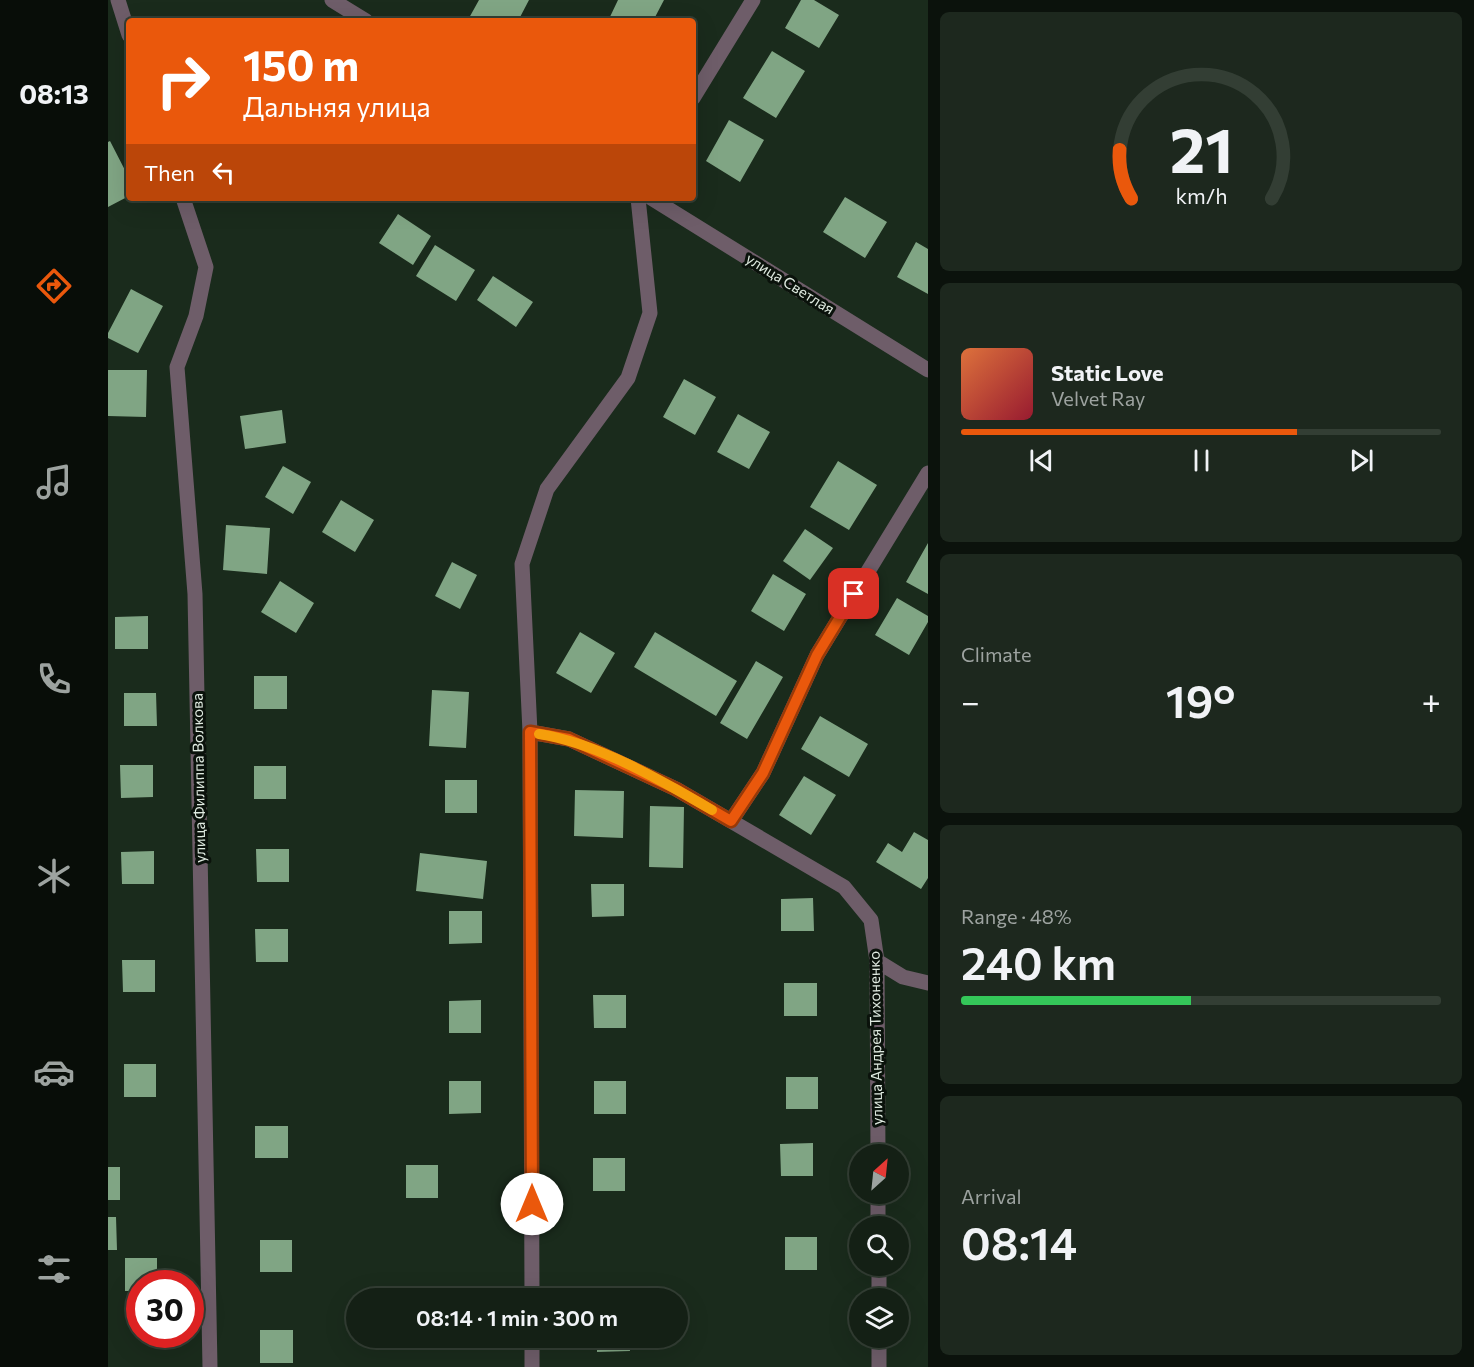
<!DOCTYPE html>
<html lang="en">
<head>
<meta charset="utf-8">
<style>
  body { margin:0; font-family:Commissioner,sans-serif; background:#1d281e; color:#f1f3f6; height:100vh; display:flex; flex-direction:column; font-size:22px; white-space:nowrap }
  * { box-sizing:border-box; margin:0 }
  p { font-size:20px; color:#9da3a0 }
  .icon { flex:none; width:33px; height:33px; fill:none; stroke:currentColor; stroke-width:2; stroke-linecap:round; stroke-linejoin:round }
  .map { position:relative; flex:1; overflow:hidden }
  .side { display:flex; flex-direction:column; gap:12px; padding:12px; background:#0b120c; width:546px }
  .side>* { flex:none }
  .banner { position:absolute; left:18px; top:18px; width:570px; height:183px; border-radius:6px; box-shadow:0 6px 24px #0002,0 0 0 2px #333e34; background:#ea580c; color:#fff; overflow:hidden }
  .needle { width:39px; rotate:27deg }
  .buttons { position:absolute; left:741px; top:1144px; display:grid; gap:12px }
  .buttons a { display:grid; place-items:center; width:60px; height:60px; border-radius:50%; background:#142015; box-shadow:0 6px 24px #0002,0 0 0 2px #333e34; font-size:30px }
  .speed { position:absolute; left:18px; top:1270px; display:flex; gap:12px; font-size:30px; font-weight:700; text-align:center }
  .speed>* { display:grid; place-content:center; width:78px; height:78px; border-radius:50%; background:#142015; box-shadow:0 6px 24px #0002,0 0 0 2px #333e34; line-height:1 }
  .speed .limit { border:9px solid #d22; background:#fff; color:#111 }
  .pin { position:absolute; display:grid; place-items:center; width:51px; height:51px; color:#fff; margin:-26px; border-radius:12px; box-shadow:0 3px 9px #0006 }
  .me { position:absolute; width:66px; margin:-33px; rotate:0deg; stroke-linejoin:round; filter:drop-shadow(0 0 4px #0008) }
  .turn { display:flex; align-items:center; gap:21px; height:126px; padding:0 18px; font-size:27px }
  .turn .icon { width:78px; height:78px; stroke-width:2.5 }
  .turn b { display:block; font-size:42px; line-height:51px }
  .then { display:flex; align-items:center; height:57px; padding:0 18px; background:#0003; gap:12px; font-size:22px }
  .big { font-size:45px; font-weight:600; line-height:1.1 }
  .side .tile { flex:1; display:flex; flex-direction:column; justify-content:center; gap:9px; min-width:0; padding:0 21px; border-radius:9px; background:#1d281e }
  .side .dial { align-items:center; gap:0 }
  .dial svg { height:156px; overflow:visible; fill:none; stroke:#333e34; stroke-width:7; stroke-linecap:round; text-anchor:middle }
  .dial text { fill:#f1f3f6; stroke:none }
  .song { display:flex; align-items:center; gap:18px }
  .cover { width:72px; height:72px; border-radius:9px; background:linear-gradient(135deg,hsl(20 70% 55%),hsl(350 70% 35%)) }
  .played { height:6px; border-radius:3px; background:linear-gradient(90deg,#ea580c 70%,#333e34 70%) }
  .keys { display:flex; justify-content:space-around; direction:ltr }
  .heat { display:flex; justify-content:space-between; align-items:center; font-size:33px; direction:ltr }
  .charge { height:9px; border-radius:4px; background:linear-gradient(90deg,#34c759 48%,#333e34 0) }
  .trip { position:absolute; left:238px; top:1288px; width:342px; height:60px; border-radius:30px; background:#142015; box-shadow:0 6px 24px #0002,0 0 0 2px #333e34; font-weight:600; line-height:60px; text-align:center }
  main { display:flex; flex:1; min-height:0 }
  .tab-bar { display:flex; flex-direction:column; width:108px; justify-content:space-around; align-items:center; background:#080d08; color:#9da3a0 }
  .tab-bar .icon { width:42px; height:42px }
  .tab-bar .active { color:#ea580c }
  .tab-bar b { font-size:27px; color:#f1f3f6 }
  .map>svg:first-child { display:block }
  .building { fill:#80a584 }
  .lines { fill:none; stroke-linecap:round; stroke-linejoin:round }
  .street { stroke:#6e5d69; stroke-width:15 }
  .route-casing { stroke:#983908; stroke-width:15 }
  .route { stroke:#ea580c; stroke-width:10 }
  .slow { stroke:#f59e0b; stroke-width:10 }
  .labels { text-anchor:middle; stroke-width:6; stroke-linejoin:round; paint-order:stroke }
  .street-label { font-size:15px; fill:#dfeae0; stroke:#0a120b }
</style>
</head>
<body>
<main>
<nav class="tab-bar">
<b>08:13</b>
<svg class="icon active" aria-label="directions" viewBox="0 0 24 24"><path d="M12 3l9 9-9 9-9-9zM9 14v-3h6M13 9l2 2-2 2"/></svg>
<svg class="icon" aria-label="music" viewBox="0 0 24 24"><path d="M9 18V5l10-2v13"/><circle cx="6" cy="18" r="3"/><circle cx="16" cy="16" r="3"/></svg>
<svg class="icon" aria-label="phone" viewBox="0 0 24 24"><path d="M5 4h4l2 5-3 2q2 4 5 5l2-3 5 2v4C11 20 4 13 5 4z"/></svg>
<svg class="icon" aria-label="climate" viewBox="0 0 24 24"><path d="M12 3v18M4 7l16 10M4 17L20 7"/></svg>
<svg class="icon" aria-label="car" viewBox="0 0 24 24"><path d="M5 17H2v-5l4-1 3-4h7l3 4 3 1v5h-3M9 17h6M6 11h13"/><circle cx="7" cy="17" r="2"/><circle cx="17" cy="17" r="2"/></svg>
<svg class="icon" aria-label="filters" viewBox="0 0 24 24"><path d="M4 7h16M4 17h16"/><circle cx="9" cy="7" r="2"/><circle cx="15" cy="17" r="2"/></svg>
</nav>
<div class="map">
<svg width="820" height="1367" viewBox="0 0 820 1367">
  <rect width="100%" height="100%" fill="#1a2b1c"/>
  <!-- building -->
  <path class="building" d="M371,0H421L410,21H366L361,18Z
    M510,0H556L545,21H500Z
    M693,0H706L731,15L711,48L677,28Z
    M664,51L697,71L668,118L635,98Z
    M621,120L656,140L632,182L598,161Z
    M2,141L21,178V196L0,207V142Z
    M737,197L779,222L757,258L715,232Z
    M290,214L323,236L305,265L271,243Z
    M808,242L820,249V294L789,277Z
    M327,245L367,270L348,301L308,276Z
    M385,276L425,302L408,327L369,300Z
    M23,289L55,306L30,353L0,338V333Z
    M0,370H39L38,417L0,416Z
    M576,379L608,397L587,435L555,417Z
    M174,410L178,443L137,449L132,416Z
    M630,414L662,432L641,469L609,452Z
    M730,461L769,485L741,530L702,507Z
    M175,466L203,482L185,514L157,497Z
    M233,500L266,520L247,552L214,532Z
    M118,525L162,528L159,574L115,570Z
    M697,529L725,548L702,580L675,561Z
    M820,543V594L798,582Z
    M344,562L369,575L352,609L327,596Z
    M665,574L698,594L676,631L643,611Z
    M172,581L206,603L188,633L153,612Z
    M789,598L820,616V622L801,655L767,635Z
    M40,616V649H7V617Z
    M472,632L507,653L483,693L448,673Z
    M547,632L629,681L608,716L526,667Z
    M648,661L675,677L639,739L612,723Z
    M146,676H179V709H146Z
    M324,690L361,692L358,748L321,746Z
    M16,693H48L49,726H16Z
    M712,716L760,744L741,777L693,749Z
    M12,765H45V797L13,798Z
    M146,766H178V799H146Z
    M696,776L728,795L703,835L671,815Z
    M337,780H369V813H337Z
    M467,790L516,791L515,838L466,836Z
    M542,806L576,807L575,868L541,867Z
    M806,832L820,840V878L813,889L768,862L780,843L794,852Z
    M148,849H181V882H149Z
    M46,851V884H14L13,852Z
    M312,853L379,861L375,899L308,891Z
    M483,884H516V916L484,917Z
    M705,898L706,931H673V899Z
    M341,911H374V943L341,944Z
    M147,929H180V962H148Z
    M14,960H47V992H15Z
    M676,983H709V1016H676Z
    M485,995H518V1028H486Z
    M373,1000V1033H341V1001Z
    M16,1064H48V1097H16Z
    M678,1077H710V1109H678Z
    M341,1081H373V1113L341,1114Z
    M486,1081H518V1114H486Z
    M147,1126H180V1158H147Z
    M705,1143V1176H673L672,1144Z
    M485,1158H517V1191H485Z
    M298,1165H330V1198H298Z
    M0,1167H12V1200H0Z
    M0,1217H8L9,1250H0Z
    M677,1237H709V1270H677Z
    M152,1240H184V1272H152Z
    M17,1258H49V1284H32V1291H17Z
    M343,1294H376V1299H343Z
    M152,1330H185V1363H152Z
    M489,1338H521L522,1351L489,1352Z"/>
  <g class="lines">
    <!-- street -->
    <path class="street" d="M10,0L21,35
      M224,0L258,21
      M585,98L645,0
      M75,198L98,267L88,316L69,367L87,594L102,1367
      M543,198L820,370
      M422,732L461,739L568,789L623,821
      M769,961L795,977L820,983
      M770,1155L769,961L763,920L736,887L623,821L655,773L709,655L820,473
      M770,1194V1227
      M771,1266V1299
      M424,1299L422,732L414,564L439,489L520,378L542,313L530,198
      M424,1338V1367
      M771,1338V1367"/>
  </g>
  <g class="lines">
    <defs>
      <path id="route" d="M424,1204L422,732L461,739L568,789L623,821L655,773L709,655L746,594"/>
    </defs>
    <!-- route casing -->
    <use href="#route" class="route-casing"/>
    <!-- route -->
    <use href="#route" class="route"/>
    <!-- slow -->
    <path class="slow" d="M431,734C489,743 553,780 604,810"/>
  </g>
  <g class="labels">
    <!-- street labels -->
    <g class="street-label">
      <text transform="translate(682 284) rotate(32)" y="5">улица Светлая</text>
      <text transform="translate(91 778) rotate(-91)" y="5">улица Филиппа Волкова</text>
      <text transform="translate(768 1038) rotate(-91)" y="5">улица Андрея Тихоненко</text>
    </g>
  </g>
</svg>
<div class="buttons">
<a><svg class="needle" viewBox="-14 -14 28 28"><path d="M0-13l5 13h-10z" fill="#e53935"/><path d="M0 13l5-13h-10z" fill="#9da3a0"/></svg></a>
<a><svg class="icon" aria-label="search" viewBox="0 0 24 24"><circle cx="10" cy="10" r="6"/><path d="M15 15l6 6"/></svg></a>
<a><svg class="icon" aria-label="layers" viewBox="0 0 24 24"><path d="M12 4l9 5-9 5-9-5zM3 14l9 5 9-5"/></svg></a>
</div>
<div class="speed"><div class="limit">30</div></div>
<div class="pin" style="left:746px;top:594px;background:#d93025"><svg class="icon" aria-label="arrive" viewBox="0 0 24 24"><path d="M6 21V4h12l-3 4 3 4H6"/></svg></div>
<svg class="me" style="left:424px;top:1204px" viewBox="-20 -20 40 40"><circle r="19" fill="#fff"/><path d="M0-13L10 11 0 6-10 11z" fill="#ea580c"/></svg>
<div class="trip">08:14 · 1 min · 300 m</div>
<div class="banner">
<div class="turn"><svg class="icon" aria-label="right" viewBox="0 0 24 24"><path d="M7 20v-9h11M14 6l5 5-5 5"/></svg><div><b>150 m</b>Дальняя улица</div></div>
<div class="then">Then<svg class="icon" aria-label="left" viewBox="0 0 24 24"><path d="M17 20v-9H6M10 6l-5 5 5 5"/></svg></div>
</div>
</div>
<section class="side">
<div class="tile dial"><svg viewBox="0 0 100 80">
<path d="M14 69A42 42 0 1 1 86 69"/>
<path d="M14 69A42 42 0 0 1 8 44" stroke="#ea580c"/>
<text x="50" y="56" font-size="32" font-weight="700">21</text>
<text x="50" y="72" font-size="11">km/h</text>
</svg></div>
<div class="tile">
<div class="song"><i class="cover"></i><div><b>Static Love</b><p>Velvet Ray</p></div></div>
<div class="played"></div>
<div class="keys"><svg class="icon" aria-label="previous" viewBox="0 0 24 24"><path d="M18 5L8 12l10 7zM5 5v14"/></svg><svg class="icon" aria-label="pause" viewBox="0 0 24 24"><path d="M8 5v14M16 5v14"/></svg><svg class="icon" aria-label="next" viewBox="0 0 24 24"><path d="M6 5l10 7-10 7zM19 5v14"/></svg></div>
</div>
<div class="tile"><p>Climate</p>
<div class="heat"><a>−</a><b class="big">19°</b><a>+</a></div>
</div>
<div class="tile"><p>Range · 48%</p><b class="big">240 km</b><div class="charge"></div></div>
<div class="tile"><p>Arrival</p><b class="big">08:14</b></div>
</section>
</main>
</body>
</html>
